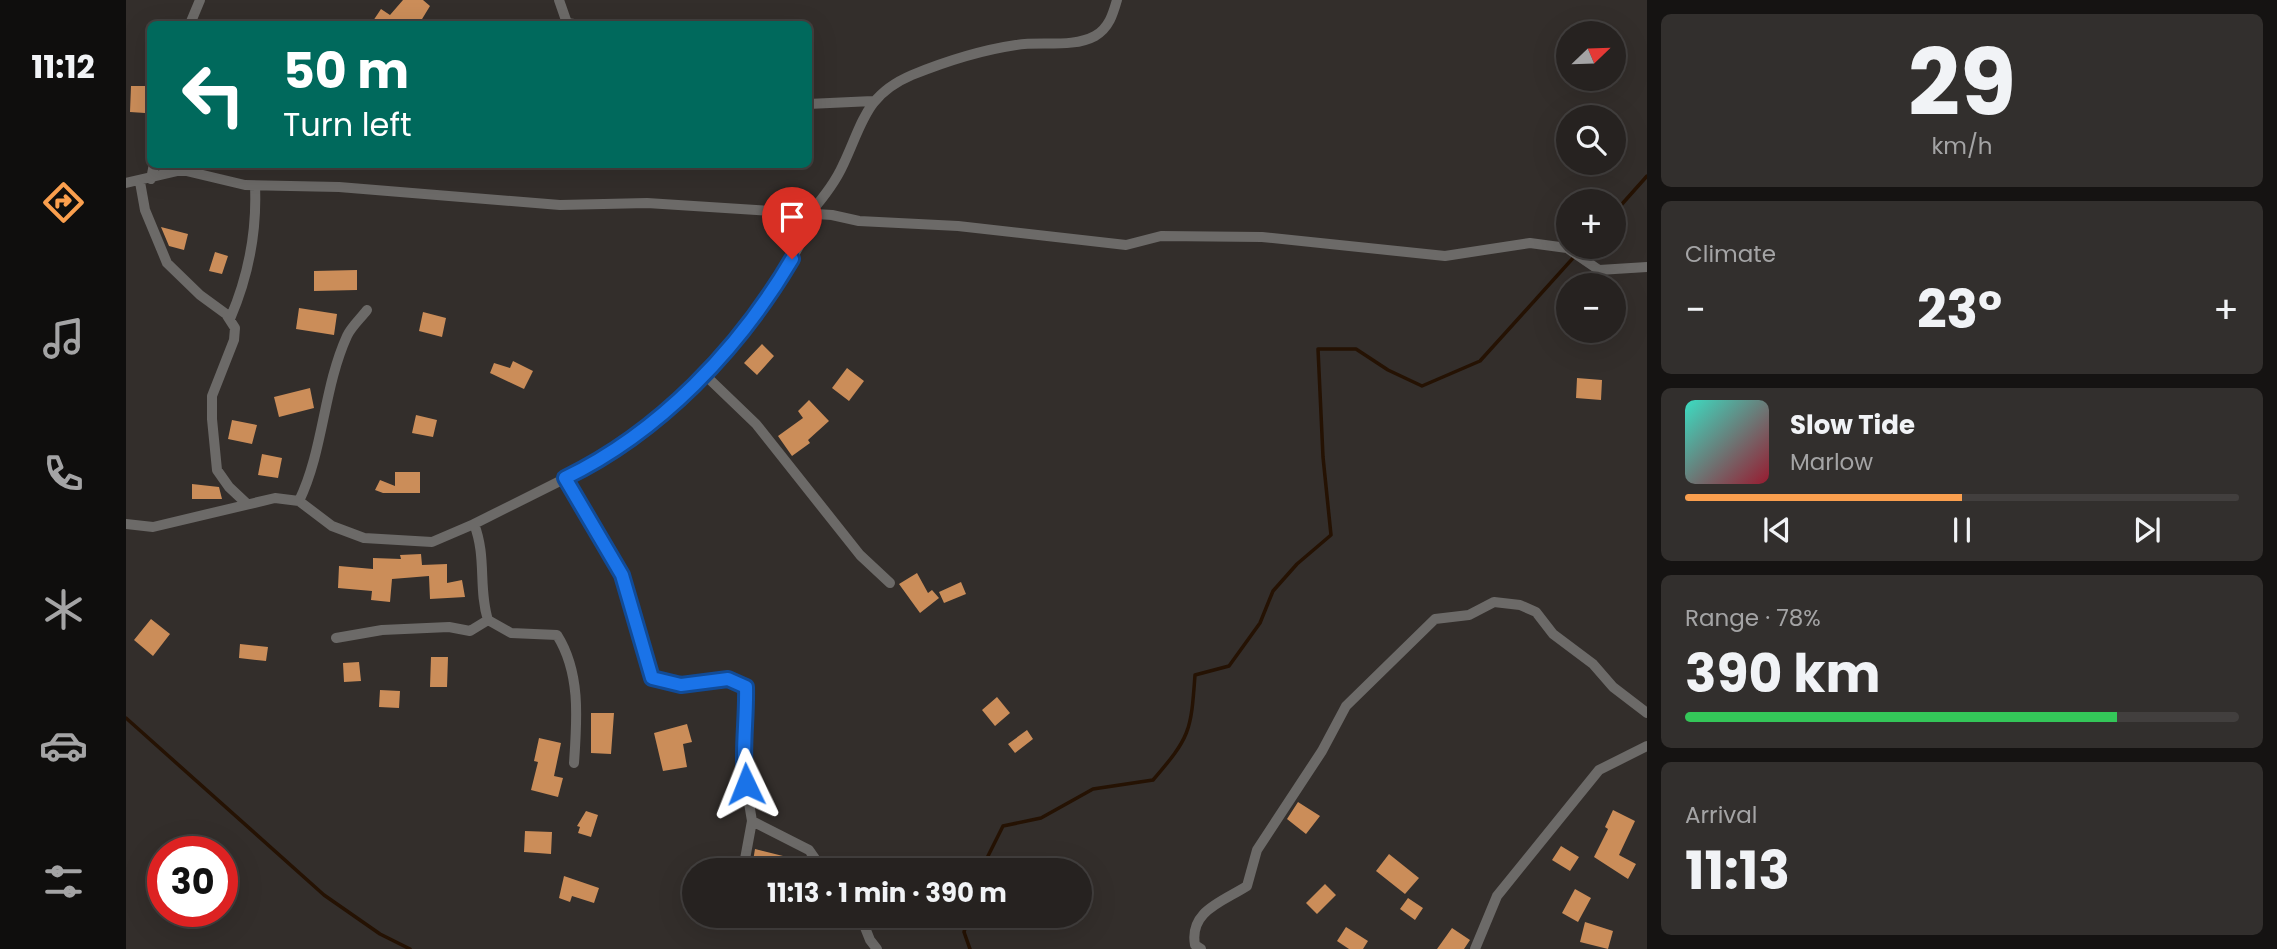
<!DOCTYPE html>
<html lang="en">
<head>
<meta charset="utf-8">
<style>
  body { margin:0; font-family:Poppins,sans-serif; background:#322f2d; color:#f1f3f6; height:100vh; display:flex; flex-direction:column; font-size:26px; white-space:nowrap }
  * { box-sizing:border-box; margin:0 }
  p { font-size:23px; color:#a4a4a5 }
  .icon { flex:none; width:38px; height:38px; fill:none; stroke:currentColor; stroke-width:2; stroke-linecap:round; stroke-linejoin:round }
  .map { position:relative; flex:1; overflow:hidden }
  .side { display:flex; flex-direction:column; gap:14px; padding:14px; background:#151312; width:630px }
  .side>* { flex:none }
  .hud { position:absolute; left:21px; top:21px; width:665px; height:147px; border-radius:10px; box-shadow:0 7px 28px #0002,0 0 0 2px #423f3e; background:#00695c; color:#fff; overflow:hidden }
  .needle { width:46px; rotate:67deg }
  .controls { position:absolute; left:1430px; top:21px; display:grid; gap:14px }
  .controls a { display:grid; place-items:center; width:70px; height:70px; border-radius:50%; background:#262220; box-shadow:0 7px 28px #0002,0 0 0 2px #423f3e; font-size:35px }
  .speed { position:absolute; left:21px; top:836px; display:flex; gap:14px; font-size:35px; font-weight:700; text-align:center }
  .speed>* { display:grid; place-content:center; width:91px; height:91px; border-radius:50%; background:#262220; box-shadow:0 7px 28px #0002,0 0 0 2px #423f3e; line-height:1 }
  .speed .limit { border:10px solid #d22; background:#fff; color:#111 }
  .pin { position:absolute; display:grid; place-items:center; width:60px; height:60px; color:#fff; margin:-72px -30px; border-radius:50% 50% 50% 0; rotate:-45deg; box-shadow:0 0 7px #0007 }
  .pin .icon { rotate:45deg }
  .me { position:absolute; width:77px; margin:-38px; rotate:358deg; stroke-linejoin:round; filter:drop-shadow(0 0 5px #0008) }
  .turn { display:flex; align-items:center; gap:24px; height:147px; padding:0 21px; font-size:32px }
  .turn .icon { width:91px; height:91px; stroke-width:2.5 }
  .turn b { display:block; font-size:49px; line-height:60px }
  .big { font-size:52px; font-weight:700; line-height:1.1 }
  .side .tile { flex:1; display:flex; flex-direction:column; justify-content:center; gap:10px; min-width:0; padding:0 24px; border-radius:10px; background:#322f2d }
  .side .dial { align-items:center; gap:0 }
  .dial b { font-size:91px; line-height:1 }
  .song { display:flex; align-items:center; gap:21px }
  .cover { width:84px; height:84px; border-radius:10px; background:linear-gradient(135deg,hsl(170 70% 55%),hsl(350 70% 35%)) }
  .played { height:7px; border-radius:4px; background:linear-gradient(90deg,#fa9f4e 50%,#423f3e 50%) }
  .keys { display:flex; justify-content:space-around; direction:ltr }
  .heat { display:flex; justify-content:space-between; align-items:center; font-size:38px; direction:ltr }
  .charge { height:10px; border-radius:5px; background:linear-gradient(90deg,#34c759 78%,#423f3e 0) }
  .trip { position:absolute; left:556px; top:858px; width:410px; height:70px; border-radius:35px; background:#262220; box-shadow:0 7px 28px #0002,0 0 0 2px #423f3e; font-weight:700; line-height:70px; text-align:center }
  main { display:flex; flex:1; min-height:0 }
  .tab-bar { display:flex; flex-direction:column; width:126px; justify-content:space-around; align-items:center; background:#0f0e0d; color:#a4a4a5 }
  .tab-bar .icon { width:49px; height:49px }
  .tab-bar .on { color:#fa9f4e }
  .tab-bar b { font-size:32px; color:#f1f3f6 }
  .map>svg:first-child { display:block }
  .lines { fill:none; stroke-linecap:round; stroke-linejoin:round }
  .stream { stroke:#251203; stroke-width:3.5 }
  .building { fill:#cb8d59 }
  .minor { stroke:#6c6a68; stroke-width:10 }
  .route-casing { stroke:#114b97; stroke-width:18 }
  .route { stroke:#1a73e8; stroke-width:12 }
</style>
</head>
<body>
<main>
<nav class="tab-bar">
<b>11:12</b>
<svg class="icon on" aria-label="directions" viewBox="0 0 24 24"><path d="M12 3l9 9-9 9-9-9zM9 14v-3h6M13 9l2 2-2 2"/></svg>
<svg class="icon" aria-label="music" viewBox="0 0 24 24"><path d="M9 18V5l10-2v13"/><circle cx="6" cy="18" r="3"/><circle cx="16" cy="16" r="3"/></svg>
<svg class="icon" aria-label="phone" viewBox="0 0 24 24"><path d="M5 4h4l2 5-3 2q2 4 5 5l2-3 5 2v4C11 20 4 13 5 4z"/></svg>
<svg class="icon" aria-label="climate" viewBox="0 0 24 24"><path d="M12 3v18M4 7l16 10M4 17L20 7"/></svg>
<svg class="icon" aria-label="car" viewBox="0 0 24 24"><path d="M5 17H2v-5l4-1 3-4h7l3 4 3 1v5h-3M9 17h6M6 11h13"/><circle cx="7" cy="17" r="2"/><circle cx="17" cy="17" r="2"/></svg>
<svg class="icon" aria-label="filters" viewBox="0 0 24 24"><path d="M4 7h16M4 17h16"/><circle cx="9" cy="7" r="2"/><circle cx="15" cy="17" r="2"/></svg>
</nav>
<div class="map">
<svg width="1521" height="949" viewBox="0 0 1521 949">
  <rect width="100%" height="100%" fill="#332e2b"/>
  <g class="lines">
    <!-- stream -->
    <path class="stream" d="M1488,213L1521,176
      M0,718L198,895L254,934L284,949
      M855,870L877,826L915,818L967,789L1027,780C1064,737 1065,732 1069,675L1103,666L1134,623L1147,591L1171,564L1205,535L1197,457L1192,349H1230L1262,370L1296,386L1354,361L1457,247
      M843,915L838,932L844,949"/>
  </g>
  <!-- building -->
  <path class="building" d="M277,0H297L304,6L293,24H245L255,9L264,15Z
    M5,86H20L19,113L4,112Z
    M35,227L62,234L58,250L43,246Z
    M89,252L102,256L96,274L83,271Z
    M231,270V290L188,291V271Z
    M173,308L211,314L208,335L170,329Z
    M297,312L320,318L316,337L293,331Z
    M636,344L648,356L631,375L618,363Z
    M387,361L407,371L398,389L364,373L368,363L384,368Z
    M721,368L738,381L723,401L706,388Z
    M1451,378L1476,380L1475,400L1450,398Z
    M184,388L188,408L153,417L148,397Z
    M683,400L703,421L682,440L684,443L666,456L652,436L677,418L672,411Z
    M290,415L311,420L307,437L286,433Z
    M106,420L131,425L126,444L102,439Z
    M136,454L156,458L152,478L132,475Z
    M269,472H294V493H257L249,490L254,480L269,486Z
    M66,484L93,487L96,499H66Z
    M295,554L296,565L321,564V583L336,580L339,597L304,599L303,576L266,579L264,602L245,600L246,591L212,588L213,566L247,569V558L275,559L274,555Z
    M791,573L802,593L806,590L813,598L794,613L773,584Z
    M835,582L840,594L818,603L813,592Z
    M25,619L44,634L27,656L8,640Z
    M114,644L142,647L140,661L113,658Z
    M305,657H322L321,687H304Z
    M233,662L235,681L218,682L217,663Z
    M254,690L274,691L273,708L253,707Z
    M871,697L884,713L869,726L856,710Z
    M465,713H488L485,754L465,753Z
    M561,724L566,742L557,744L561,767L537,771L528,733Z
    M901,730L907,739L889,753L882,744Z
    M413,738L435,743L428,776L437,778L432,797L405,790L412,762L408,761Z
    M1172,802L1194,816L1180,834L1161,819Z
    M1487,810L1509,821L1493,855L1510,864L1502,879L1468,857L1482,829L1479,827Z
    M460,811L472,815L465,837L452,833L454,827L451,826Z
    M399,831L426,832L425,854L398,852Z
    M1435,846L1453,857L1444,871L1426,860Z
    M629,849L661,857L657,870L626,867Z
    M1263,854L1293,878L1279,894L1250,871Z
    M438,876L473,888L468,903L446,896L444,902L433,898Z
    M1199,884L1210,895L1191,914L1180,903Z
    M1449,889L1465,898L1452,922L1436,913Z
    M1282,898L1297,908L1289,920L1274,909Z
    M1459,922L1487,931L1482,949L1454,942Z
    M1220,927L1242,941L1237,949H1223L1211,941Z
    M1326,928L1344,940L1338,949H1311Z"/>
  <g class="lines">
    <!-- minor -->
    <path class="minor" d="M433,0L441,23L448,24
      M64,24L74,0
      M682,104L747,101
      M25,179L28,164
      M14,182L19,210L41,263L74,295L100,314L109,328L108,340L86,396V419L91,470L103,487L120,503
      M0,183L56,170L119,185L213,187L434,205L521,203L706,215L733,221L832,226L1000,245L1035,236L1136,237L1319,256L1404,243L1441,248L1473,270L1521,267
      M104,319C122,277 131,231 129,186
      M578,374L630,424L734,555L764,583
      M439,478L496,575L525,678L555,686L602,679L620,687L622,729L617,767L626,821L617,870
      M173,501C198,449 197,389 221,336C225,327 235,318 241,310
      M0,524L27,527L149,498L173,501L206,526L238,538L306,542L348,524L484,456L570,383L641,302L677,239L684,224V213C697,198 709,183 717,165C737,123 739,95 786,75C818,62 856,50 890,45C914,41 947,48 969,36C983,28 987,14 991,0
      M348,524C361,557 352,588 362,620L385,633L431,635C455,673 451,720 448,763
      M210,638L256,630L323,627L344,631L362,620
      M626,821L683,850L697,870
      M734,915L744,940L751,949
      M1075,949L1069,945C1063,911 1096,902 1121,886L1131,850L1196,751L1220,706L1309,619L1343,615L1368,602L1394,605L1410,612L1427,634L1467,664L1487,687L1521,713
      M1349,949L1371,896L1473,770L1521,746"/>
  </g>
  <g class="lines">
    <defs>
      <path id="route" d="M620,784C615,756 621,718 620,687L602,679L555,685L526,678L496,575L439,478C534,432 613,349 666,259"/>
    </defs>
    <!-- route casing -->
    <use href="#route" class="route-casing"/>
    <!-- route -->
    <use href="#route" class="route"/>
  </g>
</svg>
<div class="controls">
<a><svg class="needle" viewBox="-14 -14 28 28"><path d="M0-13l5 13h-10z" fill="#e53935"/><path d="M0 13l5-13h-10z" fill="#a4a4a5"/></svg></a>
<a><svg class="icon" aria-label="search" viewBox="0 0 24 24"><circle cx="10" cy="10" r="6"/><path d="M15 15l6 6"/></svg></a>
<a>+</a>
<a>−</a>
</div>
<div class="speed"><div class="limit">30</div></div>
<div class="pin" style="left:666px;top:259px;background:#d93025"><svg class="icon" aria-label="arrive" viewBox="0 0 24 24"><path d="M6 21V4h12l-3 4 3 4H6"/></svg></div>
<svg class="me" style="left:620px;top:784px" viewBox="-20 -20 40 40"><path d="M0-17L14 15 0 8-14 15z" fill="#1a73e8" stroke="#fff" stroke-width="4"/></svg>
<div class="trip">11:13 · 1 min · 390 m</div>
<div class="hud">
<div class="turn"><svg class="icon" aria-label="left" viewBox="0 0 24 24"><path d="M17 20v-9H6M10 6l-5 5 5 5"/></svg><div><b>50 m</b>Turn left</div></div>
</div>
</div>
<section class="side">
<div class="tile dial"><b>29</b><p>km/h</p></div>
<div class="tile"><p>Climate</p>
<div class="heat"><a>−</a><b class="big">23°</b><a>+</a></div>
</div>
<div class="tile">
<div class="song"><i class="cover"></i><div><b>Slow Tide</b><p>Marlow</p></div></div>
<div class="played"></div>
<div class="keys"><svg class="icon" aria-label="previous" viewBox="0 0 24 24"><path d="M18 5L8 12l10 7zM5 5v14"/></svg><svg class="icon" aria-label="pause" viewBox="0 0 24 24"><path d="M8 5v14M16 5v14"/></svg><svg class="icon" aria-label="next" viewBox="0 0 24 24"><path d="M6 5l10 7-10 7zM19 5v14"/></svg></div>
</div>
<div class="tile"><p>Range · 78%</p><b class="big">390 km</b><div class="charge"></div></div>
<div class="tile"><p>Arrival</p><b class="big">11:13</b></div>
</section>
</main>
</body>
</html>
